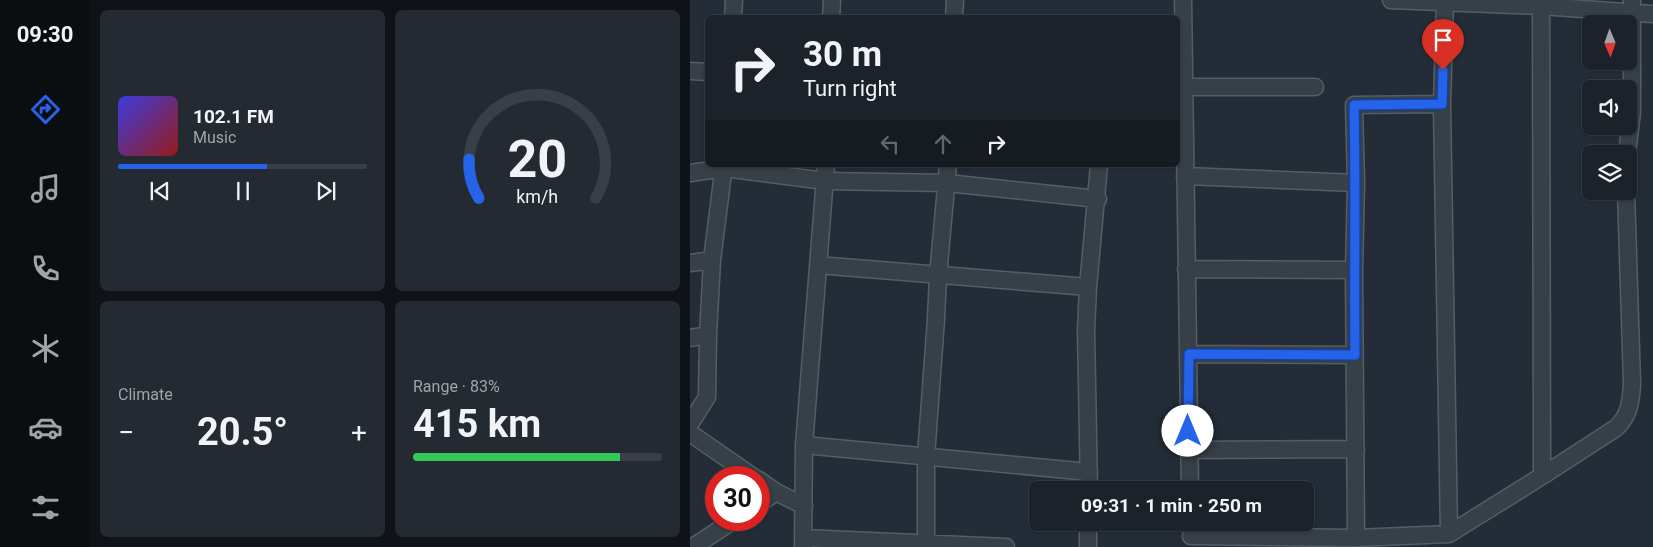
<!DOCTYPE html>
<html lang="en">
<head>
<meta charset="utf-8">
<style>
  body { margin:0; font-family:Roboto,sans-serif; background:#242a31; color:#f1f3f6; height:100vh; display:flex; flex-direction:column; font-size:19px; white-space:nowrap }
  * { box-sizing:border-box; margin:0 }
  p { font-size:16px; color:#a0a4a8 }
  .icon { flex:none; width:28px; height:28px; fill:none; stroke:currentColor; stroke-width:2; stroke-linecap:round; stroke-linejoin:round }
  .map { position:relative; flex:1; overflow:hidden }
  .details { display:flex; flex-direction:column; gap:10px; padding:10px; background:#0f1317; width:600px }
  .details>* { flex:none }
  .banner { position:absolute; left:15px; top:15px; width:475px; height:152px; border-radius:8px; box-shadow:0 1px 4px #0004,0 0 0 1px #393f46; background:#1b2229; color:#f1f3f6; overflow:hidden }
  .needle { width:32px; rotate:178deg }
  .fabs { position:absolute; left:892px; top:15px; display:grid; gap:10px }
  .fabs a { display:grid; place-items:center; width:55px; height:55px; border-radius:8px; background:#1b2229; box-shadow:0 1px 4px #0004,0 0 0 1px #393f46; font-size:25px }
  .speed { position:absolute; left:15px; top:466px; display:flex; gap:10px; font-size:25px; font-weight:700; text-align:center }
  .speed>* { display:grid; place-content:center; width:65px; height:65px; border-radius:50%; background:#1b2229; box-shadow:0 1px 4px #0004,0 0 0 1px #393f46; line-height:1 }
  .speed .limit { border:8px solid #d22; background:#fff; color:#111 }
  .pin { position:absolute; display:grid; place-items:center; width:42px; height:42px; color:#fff; margin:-51px -21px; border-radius:50% 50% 50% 0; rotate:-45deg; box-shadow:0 0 5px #0007 }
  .pin .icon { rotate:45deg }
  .me { position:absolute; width:55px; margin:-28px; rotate:0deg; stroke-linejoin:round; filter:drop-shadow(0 0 4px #0008) }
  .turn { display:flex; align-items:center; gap:18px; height:105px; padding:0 15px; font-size:22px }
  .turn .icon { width:65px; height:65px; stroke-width:2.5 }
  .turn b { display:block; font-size:35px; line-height:42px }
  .lanes { display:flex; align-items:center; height:48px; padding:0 15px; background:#0003; justify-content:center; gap:25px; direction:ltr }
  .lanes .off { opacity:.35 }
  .big { font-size:38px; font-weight:700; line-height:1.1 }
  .details .card { flex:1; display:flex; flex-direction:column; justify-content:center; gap:8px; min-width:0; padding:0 18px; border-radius:8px; background:#242a31 }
  .details .dial { align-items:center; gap:0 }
  .dial svg { height:130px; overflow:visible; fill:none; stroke:#393f46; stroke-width:7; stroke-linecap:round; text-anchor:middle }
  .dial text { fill:#f1f3f6; stroke:none }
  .song { display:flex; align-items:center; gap:15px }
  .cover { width:60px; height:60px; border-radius:8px; background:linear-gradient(135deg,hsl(240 70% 55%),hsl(0 70% 35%)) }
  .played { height:5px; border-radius:2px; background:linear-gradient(90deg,#2563eb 60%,#393f46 60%) }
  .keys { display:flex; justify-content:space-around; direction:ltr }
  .heat { display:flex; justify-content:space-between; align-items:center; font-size:28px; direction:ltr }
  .charge { height:8px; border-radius:4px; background:linear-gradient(90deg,#34c759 83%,#393f46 0) }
  .details .tiles { flex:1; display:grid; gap:10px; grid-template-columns:repeat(2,1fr) }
  .trip { position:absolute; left:339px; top:481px; width:285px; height:50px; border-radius:8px; background:#1b2229; box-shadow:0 1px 4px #0004,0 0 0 1px #393f46; font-weight:700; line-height:50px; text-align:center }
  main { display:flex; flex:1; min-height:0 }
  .menu { display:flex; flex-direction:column; width:90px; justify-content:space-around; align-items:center; background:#0b0e10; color:#a0a4a8 }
  .menu .icon { width:35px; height:35px }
  .menu .current { color:#2563eb }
  .menu b { font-size:22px; color:#f1f3f6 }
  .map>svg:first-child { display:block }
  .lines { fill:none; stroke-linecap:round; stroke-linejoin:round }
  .minor-casing { stroke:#555d65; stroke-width:19 }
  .minor { stroke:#373f47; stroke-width:16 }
  .route-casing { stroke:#184099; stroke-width:12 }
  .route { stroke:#2563eb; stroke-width:9 }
</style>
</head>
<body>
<main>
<nav class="menu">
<b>09:30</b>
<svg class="icon current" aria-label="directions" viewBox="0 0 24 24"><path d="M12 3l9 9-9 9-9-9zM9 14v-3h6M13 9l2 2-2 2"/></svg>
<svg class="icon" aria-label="music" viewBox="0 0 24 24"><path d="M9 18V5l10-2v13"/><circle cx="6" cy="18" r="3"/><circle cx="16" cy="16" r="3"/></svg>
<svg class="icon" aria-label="phone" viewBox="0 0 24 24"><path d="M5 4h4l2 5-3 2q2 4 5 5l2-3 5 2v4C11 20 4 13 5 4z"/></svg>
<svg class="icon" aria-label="climate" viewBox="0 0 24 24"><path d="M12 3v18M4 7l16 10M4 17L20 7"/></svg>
<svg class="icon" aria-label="car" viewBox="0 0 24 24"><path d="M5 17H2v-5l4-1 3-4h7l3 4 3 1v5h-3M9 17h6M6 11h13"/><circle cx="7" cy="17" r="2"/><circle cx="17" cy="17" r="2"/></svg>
<svg class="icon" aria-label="filters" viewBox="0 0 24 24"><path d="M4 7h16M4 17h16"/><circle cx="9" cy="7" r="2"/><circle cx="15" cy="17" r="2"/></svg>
</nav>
<section class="details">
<div class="tiles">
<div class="card">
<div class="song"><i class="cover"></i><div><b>102.1 FM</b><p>Music</p></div></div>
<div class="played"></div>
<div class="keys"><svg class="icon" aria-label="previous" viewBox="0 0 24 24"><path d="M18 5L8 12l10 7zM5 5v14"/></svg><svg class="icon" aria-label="pause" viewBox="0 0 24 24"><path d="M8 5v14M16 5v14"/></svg><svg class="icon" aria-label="next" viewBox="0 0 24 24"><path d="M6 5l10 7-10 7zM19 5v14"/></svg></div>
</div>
<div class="card dial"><svg viewBox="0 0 100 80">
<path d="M14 69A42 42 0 1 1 86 69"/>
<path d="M14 69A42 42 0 0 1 8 45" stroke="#2563eb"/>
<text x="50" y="56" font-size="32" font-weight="700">20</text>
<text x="50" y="72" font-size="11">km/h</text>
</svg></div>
<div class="card"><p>Climate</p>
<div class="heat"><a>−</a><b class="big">20.5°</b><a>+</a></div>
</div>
<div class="card"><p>Range · 83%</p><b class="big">415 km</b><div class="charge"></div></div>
</div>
</section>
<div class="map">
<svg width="963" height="547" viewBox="0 0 963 547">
  <rect width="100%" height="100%" fill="#242d37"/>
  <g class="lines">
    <defs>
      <path id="minor" d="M493,0L500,490
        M701,0L851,6L963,14
        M43,18L44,0
        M141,18L142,0
        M264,18L265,0
        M0,71L18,72
        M495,87H625
        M937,154L942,112V0
        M0,173L34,168L135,181L257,183L408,199
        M495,176L666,183L664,270L666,538
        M666,183L664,105L752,104
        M0,263L22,260
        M128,265L398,287
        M496,269L664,270
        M0,338L18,335
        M499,354L665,355
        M0,424L17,397L18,335L22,260L34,165
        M0,433L65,478
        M114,445L399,472
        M498,450L666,449
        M852,476L926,428C939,416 941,402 942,384L936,191
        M69,480L86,492L114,506
        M399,490L396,330L398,287L409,165
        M69,504L86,492
        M759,534L852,476L851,0
        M501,536L666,538L759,534L752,104L755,0
        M113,538L316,547
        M236,543V456L246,319L248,276L258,165
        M3,547L44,520
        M113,547L114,445L136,165
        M398,547V522"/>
    </defs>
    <!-- minor casing -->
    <use href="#minor" class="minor-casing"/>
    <!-- minor -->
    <use href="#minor" class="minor"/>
  </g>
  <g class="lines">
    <defs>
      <path id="route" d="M498,431L499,354L665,355C664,272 666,188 664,105L752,104L753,70"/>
    </defs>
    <!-- route casing -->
    <use href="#route" class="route-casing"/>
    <!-- route -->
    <use href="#route" class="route"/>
  </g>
</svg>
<div class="fabs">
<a><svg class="needle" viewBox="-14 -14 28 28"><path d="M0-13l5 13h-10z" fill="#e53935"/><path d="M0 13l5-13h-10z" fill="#a0a4a8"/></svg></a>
<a><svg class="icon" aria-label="sound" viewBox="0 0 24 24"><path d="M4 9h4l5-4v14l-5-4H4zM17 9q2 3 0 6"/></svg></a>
<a><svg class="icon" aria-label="layers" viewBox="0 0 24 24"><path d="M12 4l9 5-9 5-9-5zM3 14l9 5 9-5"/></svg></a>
</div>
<div class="speed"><div class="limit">30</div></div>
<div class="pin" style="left:753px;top:70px;background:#d93025"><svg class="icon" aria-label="arrive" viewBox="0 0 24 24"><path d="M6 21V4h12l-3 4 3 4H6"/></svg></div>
<svg class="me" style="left:498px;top:431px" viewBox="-20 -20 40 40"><circle r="19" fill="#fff"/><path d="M0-13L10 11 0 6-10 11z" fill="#2563eb"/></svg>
<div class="trip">09:31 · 1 min · 250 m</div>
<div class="banner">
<div class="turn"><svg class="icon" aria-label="right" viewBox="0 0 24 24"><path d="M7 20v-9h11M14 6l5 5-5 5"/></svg><div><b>30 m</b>Turn right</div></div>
<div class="lanes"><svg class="icon off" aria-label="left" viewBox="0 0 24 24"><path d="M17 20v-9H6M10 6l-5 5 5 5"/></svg><svg class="icon off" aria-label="ahead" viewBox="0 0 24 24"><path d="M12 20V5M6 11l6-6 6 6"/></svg><svg class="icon" aria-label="right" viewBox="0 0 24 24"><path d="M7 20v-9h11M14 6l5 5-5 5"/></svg></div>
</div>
</div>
</main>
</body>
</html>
